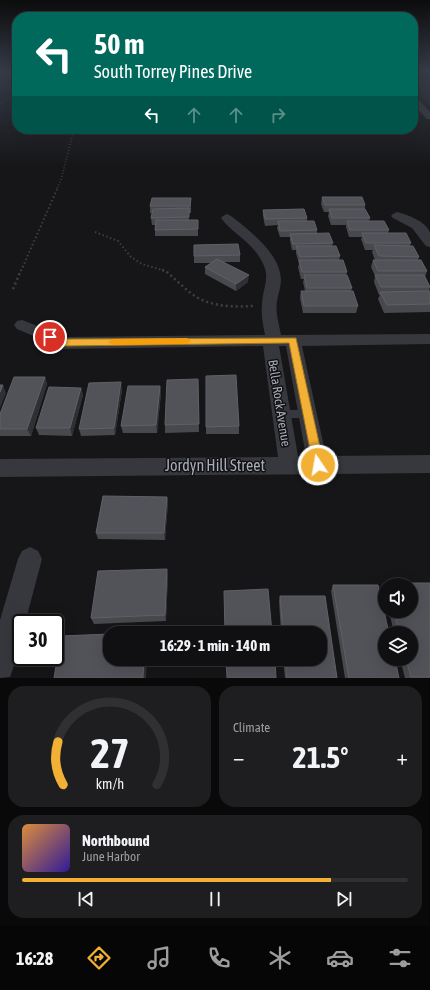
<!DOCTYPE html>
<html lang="en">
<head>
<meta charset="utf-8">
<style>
  body { margin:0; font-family:"Asap Condensed",sans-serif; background:#1e1e20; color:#f1f3f6; height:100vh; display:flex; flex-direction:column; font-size:15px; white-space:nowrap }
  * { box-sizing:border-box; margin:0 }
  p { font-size:13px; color:#9c9d9f }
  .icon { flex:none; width:22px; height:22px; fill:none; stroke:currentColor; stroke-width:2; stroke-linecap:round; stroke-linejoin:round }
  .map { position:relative; height:678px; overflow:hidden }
  .side { display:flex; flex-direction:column; gap:8px; padding:8px; background:#09090a; flex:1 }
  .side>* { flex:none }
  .hud { position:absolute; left:12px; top:12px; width:406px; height:122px; border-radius:16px; box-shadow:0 4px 16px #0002,0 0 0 1px #303032; background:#00695c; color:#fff; overflow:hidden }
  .fabs { position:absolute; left:378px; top:578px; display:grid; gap:8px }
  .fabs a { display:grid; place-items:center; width:40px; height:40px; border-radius:50%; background:#101012; box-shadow:0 4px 16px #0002,0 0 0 1px #303032; font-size:20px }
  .speed { position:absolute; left:12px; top:614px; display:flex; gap:8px; font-size:20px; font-weight:700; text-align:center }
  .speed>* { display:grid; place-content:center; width:52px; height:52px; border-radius:50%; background:#101012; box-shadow:0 4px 16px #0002,0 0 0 1px #303032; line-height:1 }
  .speed .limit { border:2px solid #111; border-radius:6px; background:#fff; color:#111 }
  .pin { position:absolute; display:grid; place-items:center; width:34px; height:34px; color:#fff; margin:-17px; border:2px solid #fff; border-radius:50%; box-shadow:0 1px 4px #0007 }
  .me { position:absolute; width:44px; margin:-22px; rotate:348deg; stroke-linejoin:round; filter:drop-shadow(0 0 3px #0008) }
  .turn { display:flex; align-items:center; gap:14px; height:84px; padding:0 16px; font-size:18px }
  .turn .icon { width:52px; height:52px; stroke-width:2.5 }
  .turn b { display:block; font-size:28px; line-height:34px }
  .lanes { display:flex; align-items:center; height:38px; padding:0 16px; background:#0003; justify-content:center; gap:20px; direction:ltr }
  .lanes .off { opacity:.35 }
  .big { font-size:30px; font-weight:700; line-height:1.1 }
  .side .tile { flex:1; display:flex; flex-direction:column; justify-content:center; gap:6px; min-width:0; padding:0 14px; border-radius:16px; background:#1e1e20 }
  .side .dial { align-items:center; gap:0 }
  .dial svg { height:104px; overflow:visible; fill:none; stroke:#303032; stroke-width:7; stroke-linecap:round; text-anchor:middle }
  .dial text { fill:#f1f3f6; stroke:none }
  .song { display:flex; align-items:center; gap:12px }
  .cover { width:48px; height:48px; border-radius:6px; background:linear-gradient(135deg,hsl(30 70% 55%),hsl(250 70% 35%)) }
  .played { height:4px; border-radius:2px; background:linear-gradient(90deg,#f2b134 80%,#303032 80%) }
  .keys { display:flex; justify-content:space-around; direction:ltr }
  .heat { display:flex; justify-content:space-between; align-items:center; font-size:22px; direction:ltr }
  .side .tiles { flex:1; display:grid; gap:8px; grid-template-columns:1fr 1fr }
  .tile:last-child { grid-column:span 2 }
  .trip { position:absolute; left:103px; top:626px; width:224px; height:40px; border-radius:16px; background:#101012; box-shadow:0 4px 16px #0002,0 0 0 1px #303032; font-weight:700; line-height:40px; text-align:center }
  .tabs { display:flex; height:64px; justify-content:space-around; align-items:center; background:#060607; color:#9c9d9f }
  .tabs .icon { width:28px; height:28px }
  .tabs .selected { color:#f2b134 }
  .tabs b { font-size:18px; color:#f1f3f6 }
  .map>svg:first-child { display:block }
  .built { fill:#222225 }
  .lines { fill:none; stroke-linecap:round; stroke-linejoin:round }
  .path-far3 { stroke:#3d3f44; stroke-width:1; stroke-dasharray:1 1.5; stroke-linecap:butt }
  .path-far2 { stroke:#3d3f44; stroke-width:1.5; stroke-dasharray:1 2; stroke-linecap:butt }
  .path-far1 { stroke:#3d3f44; stroke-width:2; stroke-dasharray:1.5 2.5; stroke-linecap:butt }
  .path { stroke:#3d3f44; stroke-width:2.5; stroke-dasharray:2 3; stroke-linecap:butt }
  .service { fill:#37383d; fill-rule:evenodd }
  .minor { fill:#37383d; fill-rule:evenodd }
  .wall { fill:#47494d }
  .shaded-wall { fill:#2f3033 }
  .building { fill:#525359; stroke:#5f6168 }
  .route { fill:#f2b134; stroke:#9d7322 }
  .slow { fill:#f59e0b }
  .labels { text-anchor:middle; stroke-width:3; stroke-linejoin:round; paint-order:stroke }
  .street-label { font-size:13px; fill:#a8adb8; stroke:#111113 }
  .near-street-label { font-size:16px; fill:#a8adb8; stroke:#111113 }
</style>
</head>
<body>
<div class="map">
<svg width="430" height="678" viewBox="0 0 430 678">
  <rect width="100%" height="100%" fill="#161618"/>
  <!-- built -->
  <path class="built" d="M413,71H430V104L413,87Z"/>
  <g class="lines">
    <!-- path-far3 -->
    <path class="path-far3" d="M0,78L17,73
      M0,103L17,94"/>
    <!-- path-far2 -->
    <path class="path-far2" d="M57,188L61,180L74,129"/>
    <!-- path-far1 -->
    <path class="path-far1" d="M95,232L118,241L131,257L142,264L165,271
      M21,271L58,187"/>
    <!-- path -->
    <path class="path" d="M162,270L166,271C175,279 183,287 192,294C209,307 233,307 253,306
      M13,289L21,270"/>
    <!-- service -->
    <path class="service" d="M281,410H308L311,411L313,414L311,417L308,418H281L278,417L276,414L278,411Z"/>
    <!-- minor -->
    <path class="minor" d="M413,97H416L430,112V119H427L413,104Z
      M397,212C408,215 426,221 430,233C430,237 430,243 430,247L426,246L412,228L393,218L391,216L393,214Z
      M227,214L231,216C250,231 280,253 281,280C281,287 278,294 277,301C275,313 279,324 281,335L430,334V344L302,346L326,456L430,455V473L0,477V459L278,457L263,346L64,349L17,329L14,325L17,321L22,320L66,337L265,335C263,325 261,315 262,305C263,283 273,277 258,255C248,240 231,232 221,218L223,216ZM279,346H286L306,456H298Z
      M30,547L38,551L42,559L25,623H21C21,642 17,659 10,677L0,678V620L18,559L22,551Z"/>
  </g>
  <!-- wall -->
  <path class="wall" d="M322,197L365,205V209L370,218L369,221L389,230L388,233L411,243L410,246L419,257L418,260L427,271L425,277L430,287L429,291H430V312L384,313L378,299L380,295H379L374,282L375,276L371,267L373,260H375L372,252L373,250H365L361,239L362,237H349L346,227V225H331L328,216L329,212H324L321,204Z
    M191,198V213H189V220H198V236H155V225H152L151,218L152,213H150V206Z
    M263,210L307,218V221L317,230V233L333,243L332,246L340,256L339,260L347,272L346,275L352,288L351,291L358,306L356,313H303L300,298L301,291H305L303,282L304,279H301L298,267L299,264L296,253V250H292L290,240V237H280L277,228L278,225L265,226L263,216Z
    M194,245L240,255V262H224L248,282L236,291L205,274V267L212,263H194Z
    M206,376L239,426V434H206Z
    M45,377L47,384L31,436H0V414Z
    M198,379L199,432L165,433V425Z
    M160,386L161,393L157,433H123L121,426Z
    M81,388L83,395L72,436L39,435L36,428Z
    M122,390L115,435L81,436L79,429Z
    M167,497L168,503L165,540L98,539L96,533Z
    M168,575L166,621L94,624L91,618Z
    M387,583H430V678H405L400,659H411V633H394L389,611H411V585H386Z
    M333,585L399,678H345L331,591Z
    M385,586V596L383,589Z
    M280,596H325L337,678H285L283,659H320V633H281L279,601Z"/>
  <!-- shaded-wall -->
  <path class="shaded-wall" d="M249,275L248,282L236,291V284Z
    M45,377L47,384L31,436L27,429Z
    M121,382L122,390L115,435L114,428Z
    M3,385L6,393L0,408V392Z
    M160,386L161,393L157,433L156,425Z
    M81,388L83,395L72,436L70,428Z
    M167,497L168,503L165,540L164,533Z
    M167,569L168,575L166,621L165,615Z
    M144,659H147L146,678H143Z"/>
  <!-- building -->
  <path class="building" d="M322,197H362L365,205H325Z
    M152,198H191L190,206H150Z
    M189,208V217L151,218L153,209Z
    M304,209L307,218L265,219L263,210Z
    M329,209H365L370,218H332Z
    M156,220H198V229L155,230Z
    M278,221H314L317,230L280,231Z
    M347,221H384L389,230H350Z
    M329,233L333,243L293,244L290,234Z
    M362,233H406L411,243H366Z
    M238,244L240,255L194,256V245Z
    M374,245L413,246L419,257L379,256Z
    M296,246H336L340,256L300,257Z
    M217,259L249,275L236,284L205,267Z
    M299,260H343L347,272H302Z
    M373,260H421L427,271H378Z
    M304,275H347L352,288H307Z
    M375,275H424L430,287H381Z
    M301,291H353L358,306H304Z
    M430,291V304L387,305L380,292Z
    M236,375L239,426L206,427V376Z
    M14,377H45L27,429H0V414Z
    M198,379L199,424L165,425L167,380Z
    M121,382L114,428L79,429L89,383Z
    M0,385H3L0,392Z
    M128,386H160L156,425L121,426Z
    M49,387L81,388L70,428H36Z
    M103,496L167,497L164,533H96Z
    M167,569L165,615L91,618L98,571Z
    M387,583H430V677H411L406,659H411V633H399L394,611H411V585H387Z
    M333,585H378L389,633H385V659H395L399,678H349Z
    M268,589L272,633H225L224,591Z
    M280,596H325L337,678H287L285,659H320V633H283Z
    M110,634V659H144L143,678H54L61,636Z
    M226,659H275L276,678H227Z"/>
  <!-- sky -->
  <linearGradient id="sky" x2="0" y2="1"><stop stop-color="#0c0c0d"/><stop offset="0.43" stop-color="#363c48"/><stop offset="1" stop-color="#363c48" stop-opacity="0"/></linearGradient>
  <rect width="430" height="166" fill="url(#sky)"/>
  <!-- route -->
  <path class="route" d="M50,334L65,339L296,338L324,465L323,468L318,470L314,468L313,465L289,343L64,346L47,339L46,337Z"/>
  <!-- slow -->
  <path class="slow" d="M187,338L191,341L187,344L113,345L108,342L113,339Z"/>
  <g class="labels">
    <!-- street labels -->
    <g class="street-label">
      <text transform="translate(280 403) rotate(81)" y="5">Bella Rock Avenue</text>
    </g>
    <!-- near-street labels -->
    <g class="near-street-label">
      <text x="215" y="471">Jordyn Hill Street</text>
    </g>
  </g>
</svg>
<div class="fabs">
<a><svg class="icon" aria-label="sound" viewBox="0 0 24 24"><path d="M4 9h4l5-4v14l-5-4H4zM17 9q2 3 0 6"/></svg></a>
<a><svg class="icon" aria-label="layers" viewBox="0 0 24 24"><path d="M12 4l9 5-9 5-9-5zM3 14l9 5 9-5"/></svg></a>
</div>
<div class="speed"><div class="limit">30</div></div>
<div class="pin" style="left:50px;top:337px;background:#d93025"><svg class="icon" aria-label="arrive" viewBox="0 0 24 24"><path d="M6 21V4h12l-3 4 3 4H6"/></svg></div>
<svg class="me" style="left:318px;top:465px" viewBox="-20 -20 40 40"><circle r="17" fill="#f2b134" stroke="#fff" stroke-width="3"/><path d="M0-11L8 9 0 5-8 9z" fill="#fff"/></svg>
<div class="trip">16:29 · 1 min · 140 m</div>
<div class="hud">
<div class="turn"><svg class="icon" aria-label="left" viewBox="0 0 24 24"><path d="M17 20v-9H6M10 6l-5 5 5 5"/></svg><div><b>50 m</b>South Torrey Pines Drive</div></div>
<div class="lanes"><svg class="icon" aria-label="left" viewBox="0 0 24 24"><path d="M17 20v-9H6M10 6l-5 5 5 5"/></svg><svg class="icon off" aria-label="ahead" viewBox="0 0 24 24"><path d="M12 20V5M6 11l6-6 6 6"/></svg><svg class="icon off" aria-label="ahead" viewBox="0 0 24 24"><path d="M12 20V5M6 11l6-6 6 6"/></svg><svg class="icon off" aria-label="right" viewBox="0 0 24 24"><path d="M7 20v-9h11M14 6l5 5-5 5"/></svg></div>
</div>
</div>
<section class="side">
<div class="tiles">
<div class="tile dial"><svg viewBox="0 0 100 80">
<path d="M14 69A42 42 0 1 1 86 69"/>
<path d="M14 69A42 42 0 0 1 10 36" stroke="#f2b134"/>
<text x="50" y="56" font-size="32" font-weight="700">27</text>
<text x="50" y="72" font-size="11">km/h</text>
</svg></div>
<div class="tile"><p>Climate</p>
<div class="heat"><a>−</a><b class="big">21.5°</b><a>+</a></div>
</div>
<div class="tile">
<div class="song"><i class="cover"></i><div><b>Northbound</b><p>June Harbor</p></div></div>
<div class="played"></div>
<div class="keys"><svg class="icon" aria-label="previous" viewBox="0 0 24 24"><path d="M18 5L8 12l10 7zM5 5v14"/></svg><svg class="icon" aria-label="pause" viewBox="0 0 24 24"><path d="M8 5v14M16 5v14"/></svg><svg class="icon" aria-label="next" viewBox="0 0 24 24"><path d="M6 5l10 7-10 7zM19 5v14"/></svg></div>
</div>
</div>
</section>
<nav class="tabs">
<b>16:28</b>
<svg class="icon selected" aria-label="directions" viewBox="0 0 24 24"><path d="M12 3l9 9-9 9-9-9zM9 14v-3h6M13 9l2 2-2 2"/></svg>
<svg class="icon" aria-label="music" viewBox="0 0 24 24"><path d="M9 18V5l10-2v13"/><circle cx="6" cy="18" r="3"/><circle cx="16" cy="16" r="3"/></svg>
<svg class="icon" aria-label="phone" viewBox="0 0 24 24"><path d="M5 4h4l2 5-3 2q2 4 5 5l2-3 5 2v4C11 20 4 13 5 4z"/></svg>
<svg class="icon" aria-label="climate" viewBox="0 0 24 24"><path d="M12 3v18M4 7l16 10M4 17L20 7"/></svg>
<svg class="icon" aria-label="car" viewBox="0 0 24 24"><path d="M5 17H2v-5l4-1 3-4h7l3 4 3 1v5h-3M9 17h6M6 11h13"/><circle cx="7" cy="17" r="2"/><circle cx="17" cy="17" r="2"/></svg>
<svg class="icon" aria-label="filters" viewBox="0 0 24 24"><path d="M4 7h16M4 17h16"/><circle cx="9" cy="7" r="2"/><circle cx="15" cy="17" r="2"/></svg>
</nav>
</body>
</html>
